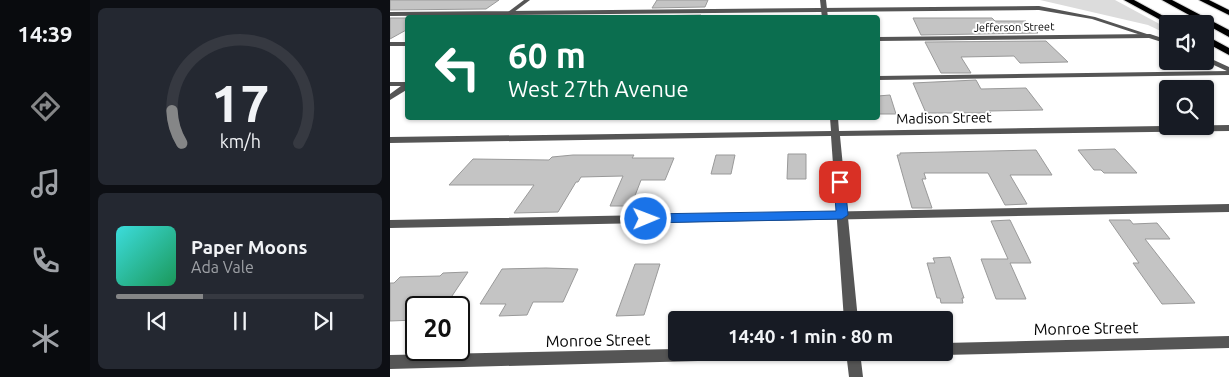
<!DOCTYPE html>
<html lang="en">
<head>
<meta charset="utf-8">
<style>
  body { margin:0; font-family:Ubuntu,sans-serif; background:#242831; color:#f1f3f6; height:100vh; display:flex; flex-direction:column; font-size:19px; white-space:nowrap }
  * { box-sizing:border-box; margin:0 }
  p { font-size:16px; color:#9ea1a6 }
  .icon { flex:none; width:28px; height:28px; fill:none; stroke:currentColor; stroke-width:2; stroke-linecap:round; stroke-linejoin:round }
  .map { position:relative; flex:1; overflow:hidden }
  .sheet { display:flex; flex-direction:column; gap:8px; padding:8px; background:#0d0f14; width:300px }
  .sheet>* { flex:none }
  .top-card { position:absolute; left:15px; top:15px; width:475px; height:105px; border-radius:5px; box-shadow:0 1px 4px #0004; background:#0b6e4f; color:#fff; overflow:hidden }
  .tools { position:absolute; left:769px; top:15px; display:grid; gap:10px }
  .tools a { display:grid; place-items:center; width:55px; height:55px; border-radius:5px; background:#171b24; box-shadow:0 1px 4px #0004; font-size:25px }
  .speed { position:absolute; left:15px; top:296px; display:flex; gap:10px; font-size:25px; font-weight:700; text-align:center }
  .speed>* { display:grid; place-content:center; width:65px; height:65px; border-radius:50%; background:#171b24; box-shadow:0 1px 4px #0004; line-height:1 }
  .speed .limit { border:2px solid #111; border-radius:8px; background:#fff; color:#111 }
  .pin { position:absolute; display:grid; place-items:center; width:42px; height:42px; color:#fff; margin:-21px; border-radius:10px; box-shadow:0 2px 8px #0006 }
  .me { position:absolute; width:55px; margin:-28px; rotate:89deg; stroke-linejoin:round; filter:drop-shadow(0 0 4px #0008) }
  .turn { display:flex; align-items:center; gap:18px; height:105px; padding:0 20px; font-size:22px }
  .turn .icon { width:65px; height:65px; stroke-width:2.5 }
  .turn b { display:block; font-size:35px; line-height:42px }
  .sheet .tile { flex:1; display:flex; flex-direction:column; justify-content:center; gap:8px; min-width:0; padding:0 18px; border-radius:8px; background:#242831 }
  .sheet .dial { align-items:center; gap:0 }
  .dial svg { height:130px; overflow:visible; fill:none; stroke:#363941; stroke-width:7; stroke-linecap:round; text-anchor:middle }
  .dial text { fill:#f1f3f6; stroke:none }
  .song { display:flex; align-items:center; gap:15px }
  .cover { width:60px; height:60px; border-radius:8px; background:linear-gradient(135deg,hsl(180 70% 55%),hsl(150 70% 35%)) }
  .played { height:5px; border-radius:2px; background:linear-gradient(90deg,#858687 35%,#363941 35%) }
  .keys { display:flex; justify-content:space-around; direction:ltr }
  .trip { position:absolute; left:278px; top:311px; width:285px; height:50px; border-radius:5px; background:#171b24; box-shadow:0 1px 4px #0004; font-weight:700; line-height:50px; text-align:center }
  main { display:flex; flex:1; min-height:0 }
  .dock { display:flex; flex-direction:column; width:90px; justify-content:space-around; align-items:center; background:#090b0e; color:#9ea1a6 }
  .dock .icon { width:35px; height:35px }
  .dock .on { color:#858687 }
  .dock b { font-size:22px; color:#f1f3f6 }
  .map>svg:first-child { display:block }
  .green { fill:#dcdcdc }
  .building { fill:#c4c4c4; stroke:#999 }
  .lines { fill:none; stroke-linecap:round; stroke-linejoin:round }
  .highway-casing { stroke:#dbdbdb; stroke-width:2 }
  .lane { fill:#555; fill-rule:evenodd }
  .street { fill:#555; fill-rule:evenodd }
  .highway { fill:#000; fill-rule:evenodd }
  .route { fill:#1a73e8; stroke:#114b97 }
  .labels { text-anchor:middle; stroke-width:4; stroke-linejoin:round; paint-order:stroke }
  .far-street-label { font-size:11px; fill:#000; stroke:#fff }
  .street-label { font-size:14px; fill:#000; stroke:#fff }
  .near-street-label { font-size:16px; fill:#000; stroke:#fff }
</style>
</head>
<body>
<main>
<nav class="dock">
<b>14:39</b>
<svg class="icon on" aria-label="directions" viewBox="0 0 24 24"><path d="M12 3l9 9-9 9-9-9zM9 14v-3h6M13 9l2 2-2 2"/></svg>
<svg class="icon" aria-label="music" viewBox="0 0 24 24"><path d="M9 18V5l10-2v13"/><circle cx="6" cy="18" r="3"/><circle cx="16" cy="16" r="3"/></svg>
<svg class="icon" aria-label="phone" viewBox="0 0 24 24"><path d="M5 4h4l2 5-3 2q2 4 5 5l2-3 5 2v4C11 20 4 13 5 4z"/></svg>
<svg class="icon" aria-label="climate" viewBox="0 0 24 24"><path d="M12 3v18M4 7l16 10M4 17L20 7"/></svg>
</nav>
<section class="sheet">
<div class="tile dial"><svg viewBox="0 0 100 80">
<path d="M14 69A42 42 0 1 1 86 69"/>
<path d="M14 69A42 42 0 0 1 8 49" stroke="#858687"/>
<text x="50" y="56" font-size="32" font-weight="700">17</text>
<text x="50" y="72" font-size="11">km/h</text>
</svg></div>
<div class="tile">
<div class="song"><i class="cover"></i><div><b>Paper Moons</b><p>Ada Vale</p></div></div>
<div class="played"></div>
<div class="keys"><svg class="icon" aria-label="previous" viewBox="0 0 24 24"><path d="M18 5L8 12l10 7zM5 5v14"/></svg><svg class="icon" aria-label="pause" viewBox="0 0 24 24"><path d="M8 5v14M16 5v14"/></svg><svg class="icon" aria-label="next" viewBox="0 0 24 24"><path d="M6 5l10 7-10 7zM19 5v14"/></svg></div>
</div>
</section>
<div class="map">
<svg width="839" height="377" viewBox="0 0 839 377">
  <rect width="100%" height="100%" fill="#fff"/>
  <!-- green -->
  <path class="green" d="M650,0H725L777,28V34L758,25Z"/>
  <!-- building -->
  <path class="building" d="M0,0H109L96,9L0,10Z
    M267,0H318L315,7L262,8Z
    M311,15L310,18H255L256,16Z
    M0,18H18V29L0,39Z
    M523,18H602L605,21H636L648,33L531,35Z
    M656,41L678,62L630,63L624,56L571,57L581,73H551L535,42Z
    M586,80L591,89L636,88L653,110L599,111L601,113H536L523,83Z
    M500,95L506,114H488V96Z
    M725,149L747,173H714L711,170H704L688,150Z
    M646,150L662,175H620L637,204L615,205L598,173H534L536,179H532L542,208H522L507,155H510V153Z
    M398,154H416V179H397Z
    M183,155H244L242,158H284L275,180H251L241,206H220L233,176L191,177L188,182H186L168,212L124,213L144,185H59L83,159L159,160L162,157Z
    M326,155H345L341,174H321Z
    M620,220L641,263H620L636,299H606L591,259H618L601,221Z
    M719,220H740L743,224L767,223L780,239H755L805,303L772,304L743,263H749Z
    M560,257L574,298H572L573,303H551L550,298H547L537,263H545L543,258Z
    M245,264H270L254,315L226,316Z
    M112,269L156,268L188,269L173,302H143L137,315L109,316L116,304H90Z
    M78,272L54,308H26V320L0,321V283H4L10,277L50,276L53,273Z"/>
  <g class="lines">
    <defs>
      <path id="highway" d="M734,0H744L788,24H778Z
        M772,0H782L839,30V37Z
        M809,0H819L839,10V15Z
        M815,35L839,48V55L815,42Z"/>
    </defs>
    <!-- highway casing -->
    <use href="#highway" class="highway-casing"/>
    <!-- lane -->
    <path class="lane" d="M649,6L705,17L763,36L760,38L702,19L649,10L0,16V12Z
      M839,71V75L488,80V76Z
      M0,82H18V86H0Z
      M839,204V212L0,228V220Z"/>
    <!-- street -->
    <path class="street" d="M134,0H140L116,18H110Z
      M430,0H436L438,18H432Z
      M760,34L778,40V44L759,38L488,41V37Z
      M0,42H18V46H0Z
      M815,56L839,67V72L815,61Z
      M15,83H18V89L0,100V94Z
      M440,118H448L449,131L839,125V131L450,136L468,320H454L441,136L0,143V137L441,131Z
      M839,336V348L554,355L549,352H554V343Z
      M286,349V352H424L422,357L417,358L0,369V355Z
      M456,352H470L473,377H459Z"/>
    <!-- highway -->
    <use href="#highway" class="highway"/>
  </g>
  <!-- route -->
  <path class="route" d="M450,179L455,182L458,215L452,219L256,223L250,219L256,214L446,211L444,182Z"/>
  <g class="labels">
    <!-- far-street labels -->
    <g class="far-street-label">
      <text transform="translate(624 27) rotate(-1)" y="4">Jefferson Street</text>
    </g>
    <!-- street labels -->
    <g class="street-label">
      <text transform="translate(554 118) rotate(-1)" y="5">Madison Street</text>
    </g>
    <!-- near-street labels -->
    <g class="near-street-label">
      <text transform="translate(696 328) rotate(-1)" y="6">Monroe Street</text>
      <text transform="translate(208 340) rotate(-1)" y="6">Monroe Street</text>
    </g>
  </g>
</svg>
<div class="tools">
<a><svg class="icon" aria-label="sound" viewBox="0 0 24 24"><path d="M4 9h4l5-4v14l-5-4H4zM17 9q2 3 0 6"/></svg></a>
<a><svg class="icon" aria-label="search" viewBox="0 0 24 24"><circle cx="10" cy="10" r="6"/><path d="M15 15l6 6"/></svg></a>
</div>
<div class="speed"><div class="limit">20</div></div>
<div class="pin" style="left:450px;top:182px;background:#d93025"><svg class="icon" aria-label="arrive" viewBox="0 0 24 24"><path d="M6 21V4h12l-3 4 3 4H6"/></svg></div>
<svg class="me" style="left:256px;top:219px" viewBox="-20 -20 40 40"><circle r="17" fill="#1a73e8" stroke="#fff" stroke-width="3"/><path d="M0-11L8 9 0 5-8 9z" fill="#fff"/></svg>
<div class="trip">14:40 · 1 min · 80 m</div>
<div class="top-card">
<div class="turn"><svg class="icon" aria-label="left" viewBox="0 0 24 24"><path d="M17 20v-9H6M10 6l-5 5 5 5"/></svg><div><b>60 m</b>West 27th Avenue</div></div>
</div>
</div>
</main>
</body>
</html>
